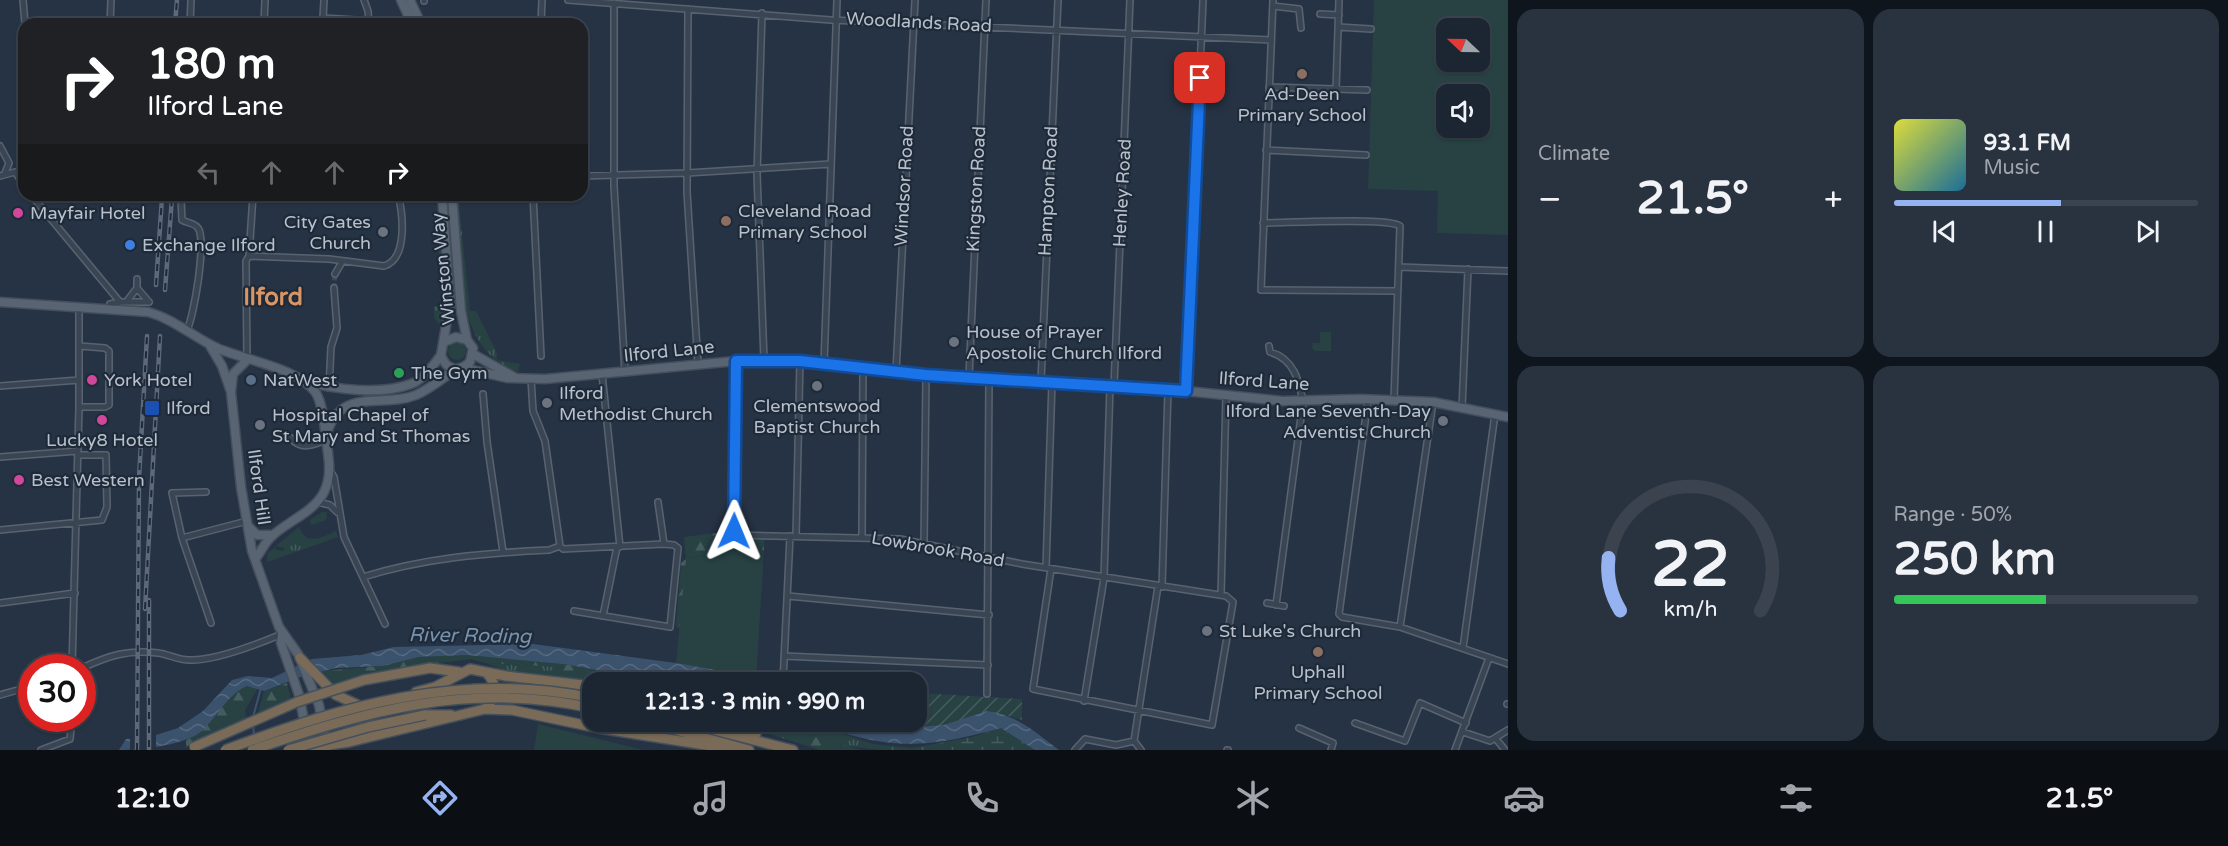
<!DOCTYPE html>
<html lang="en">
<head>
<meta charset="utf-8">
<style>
  body { margin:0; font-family:"Varela Round",sans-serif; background:#29323f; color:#f1f3f6; height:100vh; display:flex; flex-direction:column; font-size:22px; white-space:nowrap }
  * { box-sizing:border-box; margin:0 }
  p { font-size:20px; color:#a0a5ac }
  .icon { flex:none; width:33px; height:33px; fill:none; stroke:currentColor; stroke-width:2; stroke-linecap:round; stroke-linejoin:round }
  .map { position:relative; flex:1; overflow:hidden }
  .drawer { display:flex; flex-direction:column; gap:9px; padding:9px; background:#0f151c; width:720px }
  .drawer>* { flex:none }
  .top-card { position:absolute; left:18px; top:18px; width:570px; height:183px; border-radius:18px; box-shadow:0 2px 4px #0004,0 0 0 2px #3a434e; background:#202124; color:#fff; overflow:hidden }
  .needle { width:39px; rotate:292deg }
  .buttons { position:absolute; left:1436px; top:18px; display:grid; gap:12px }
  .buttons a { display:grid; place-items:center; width:54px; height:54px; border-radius:12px; background:#1c2633; box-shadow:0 2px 4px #0004,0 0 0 2px #3a434e; font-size:30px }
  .speed { position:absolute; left:18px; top:654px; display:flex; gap:12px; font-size:30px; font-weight:700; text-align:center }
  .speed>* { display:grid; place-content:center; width:78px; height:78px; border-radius:50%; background:#1c2633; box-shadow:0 2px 4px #0004,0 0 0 2px #3a434e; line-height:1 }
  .speed .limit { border:9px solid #d22; background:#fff; color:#111 }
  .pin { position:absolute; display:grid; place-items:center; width:51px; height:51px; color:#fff; margin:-26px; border-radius:12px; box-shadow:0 3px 9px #0006 }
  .me { position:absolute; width:66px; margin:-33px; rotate:1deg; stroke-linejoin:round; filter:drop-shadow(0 0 4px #0008) }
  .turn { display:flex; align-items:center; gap:21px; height:126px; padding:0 30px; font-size:27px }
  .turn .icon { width:78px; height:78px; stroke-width:2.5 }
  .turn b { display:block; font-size:42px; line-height:51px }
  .lanes { display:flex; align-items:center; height:57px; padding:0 30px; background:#0003; justify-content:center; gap:30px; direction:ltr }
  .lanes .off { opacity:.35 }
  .big { font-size:45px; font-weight:700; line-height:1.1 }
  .drawer .tile { flex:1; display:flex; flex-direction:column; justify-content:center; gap:9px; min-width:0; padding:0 21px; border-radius:18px; background:#29323f }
  .drawer .dial { align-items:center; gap:0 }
  .dial svg { height:156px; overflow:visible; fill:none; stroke:#3a434e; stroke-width:7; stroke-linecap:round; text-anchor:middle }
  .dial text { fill:#f1f3f6; stroke:none }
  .song { display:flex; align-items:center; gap:18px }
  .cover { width:72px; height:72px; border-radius:9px; background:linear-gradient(135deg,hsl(60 70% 55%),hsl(200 70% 35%)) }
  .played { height:6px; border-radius:3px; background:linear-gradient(90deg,#95b2f1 55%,#3a434e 55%) }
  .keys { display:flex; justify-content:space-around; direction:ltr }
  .heat { display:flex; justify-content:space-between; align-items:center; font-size:33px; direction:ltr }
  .charge { height:9px; border-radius:4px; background:linear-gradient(90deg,#34c759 50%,#3a434e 0) }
  .drawer .tiles { flex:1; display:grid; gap:9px; grid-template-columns:repeat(2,1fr) }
  .trip { position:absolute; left:582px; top:672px; width:345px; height:60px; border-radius:18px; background:#1c2633; box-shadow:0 2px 4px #0004,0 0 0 2px #3a434e; font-weight:700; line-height:60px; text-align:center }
  .tab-bar { display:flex; height:96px; justify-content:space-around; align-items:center; background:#0b0f14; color:#a0a5ac }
  .tab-bar .icon { width:42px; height:42px }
  .tab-bar .on { color:#95b2f1 }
  .tab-bar b { font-size:27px; color:#f1f3f6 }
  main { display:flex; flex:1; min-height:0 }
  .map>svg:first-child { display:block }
  .grass { fill:url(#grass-tufts) }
  .forest { fill:url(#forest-firs) }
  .wetland { fill:url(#wetland-marsh) }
  .park { fill:#284244; fill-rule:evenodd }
  .garden { fill:url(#garden-furrows) }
  .water { fill:url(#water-waves) }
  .pier { fill:#263344 }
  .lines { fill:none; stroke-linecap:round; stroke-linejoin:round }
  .stream { stroke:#3b526d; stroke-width:2 }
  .street-tunnel { stroke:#3c4859; stroke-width:5; stroke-dasharray:5 2.5; stroke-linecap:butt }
  .street-casing { stroke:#596370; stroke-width:8 }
  .primary-casing { stroke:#444e5c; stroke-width:11 }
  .highway-casing { stroke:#45505d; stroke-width:12 }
  .street { stroke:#3a4553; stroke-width:5 }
  .primary { stroke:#596473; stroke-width:8 }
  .highway { stroke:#796b57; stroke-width:9 }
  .rail-casing { stroke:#5c697a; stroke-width:4.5 }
  .rail { stroke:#1f2a38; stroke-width:2; stroke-dasharray:7; stroke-linecap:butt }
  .highway-bridge-casing { stroke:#45505d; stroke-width:12; stroke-linecap:butt }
  .highway-bridge { stroke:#796b57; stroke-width:9 }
  .route-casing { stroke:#114b97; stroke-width:15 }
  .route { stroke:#1a73e8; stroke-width:10 }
  .education-dot { fill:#8d6e63; stroke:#1f2a38; stroke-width:2 }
  .hotel-dot { fill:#d1479c; stroke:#1f2a38; stroke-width:2 }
  .worship-dot { fill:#6b7280; stroke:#1f2a38; stroke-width:2 }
  .shop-dot { fill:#3f7fe0; stroke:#1f2a38; stroke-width:2 }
  .leisure-dot { fill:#2e9e5b; stroke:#1f2a38; stroke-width:2 }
  .service-dot { fill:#5c6f8a; stroke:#1f2a38; stroke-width:2 }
  .transit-dot { fill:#1a4fb4; stroke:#1f2a38; stroke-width:2 }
  .labels { text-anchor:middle; stroke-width:4.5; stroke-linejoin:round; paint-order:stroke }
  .street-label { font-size:18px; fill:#b8c0cd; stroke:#1f2a38 }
  .poi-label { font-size:18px; fill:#b8c0cd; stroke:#1f2a38; text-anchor:start }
  .water-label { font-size:20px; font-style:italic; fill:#7792b0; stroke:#1f2a38 }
  .district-label { font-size:24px; font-weight:bold; fill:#da9566; stroke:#1f2a38 }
</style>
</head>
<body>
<main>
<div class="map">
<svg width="1508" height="750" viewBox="0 0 1508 750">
  <defs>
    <pattern id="grass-tufts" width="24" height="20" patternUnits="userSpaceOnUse" patternTransform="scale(1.5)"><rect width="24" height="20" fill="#284244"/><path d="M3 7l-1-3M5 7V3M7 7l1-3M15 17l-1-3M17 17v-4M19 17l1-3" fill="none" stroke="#455c5e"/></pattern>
    <pattern id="forest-firs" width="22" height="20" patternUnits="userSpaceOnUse" patternTransform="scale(1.5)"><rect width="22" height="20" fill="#284244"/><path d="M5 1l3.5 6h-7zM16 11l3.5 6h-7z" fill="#455c5e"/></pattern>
    <pattern id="wetland-marsh" width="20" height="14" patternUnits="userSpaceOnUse" patternTransform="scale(1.5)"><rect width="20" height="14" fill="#284244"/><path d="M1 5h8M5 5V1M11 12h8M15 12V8" fill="none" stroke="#455c5e"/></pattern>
    <pattern id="garden-furrows" width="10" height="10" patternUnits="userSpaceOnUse" patternTransform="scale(1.5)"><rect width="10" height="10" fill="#284244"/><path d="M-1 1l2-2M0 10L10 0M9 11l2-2" fill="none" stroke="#455c5e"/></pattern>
    <pattern id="water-waves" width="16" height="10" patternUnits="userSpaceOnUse" patternTransform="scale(1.5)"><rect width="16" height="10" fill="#3b526d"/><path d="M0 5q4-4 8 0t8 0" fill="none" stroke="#556981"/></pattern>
  </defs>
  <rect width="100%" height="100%" fill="#263344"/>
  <!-- grass -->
  <path class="grass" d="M456,195H458L470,311H476L496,351L497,361C453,329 459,244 456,195Z
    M438,241H441L442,246L445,291L441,326L434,318V307L442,305Z
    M322,512H327L326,520L311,525L310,520Z
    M299,527C306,547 323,537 336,531L338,537L267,562V554L275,547L276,550L284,551V548L276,546Z
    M486,663L562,667L561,679L513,673Z
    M768,722H808L873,744L881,750L847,746Z"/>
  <!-- forest -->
  <path class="forest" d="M497,360L520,364L518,372L508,368Z
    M765,532L756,679L676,663L736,549L689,558L681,629L676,627L681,563L686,559L684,537L715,533Z
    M466,655L563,664L667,682H592L561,679V667L486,663L471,659L421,665L334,684L322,671L383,666L419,657Z
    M287,683L291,700L258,713L264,691Z
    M247,686L258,688L245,710L246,719L186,748V740C213,729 220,697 247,686Z
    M731,722H768L861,750H820Z"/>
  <!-- wetland -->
  <path class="wetland" d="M1001,728L1035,750H881L873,744L913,748L972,737Z"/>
  <!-- park -->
  <path class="park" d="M1374,0H1508V235L1437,233L1438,191L1368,189ZM1446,28H1479V62H1446ZM1446,94H1479V128H1446Z
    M1320,332H1331V351H1315L1312,348L1313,343H1320Z
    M448 351a9 9 0 1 1 18 0a9 9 0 1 1-18 0Z
    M736,549L763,550L756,679L676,663L686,559Z
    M538,724L643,750H534Z"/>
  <!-- garden -->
  <path class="garden" d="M917,693L1022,699V720C990,708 975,717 945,725C917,732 883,729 856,722H916Z"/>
  <!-- water -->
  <path class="water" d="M533,644L676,663L750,676L760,682H667L563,664L466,655L419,657L383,666L336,668L303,676L264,691L247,686C227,695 219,714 204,729C189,745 140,750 119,750L126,739L150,737L178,728L203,711L232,680L248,676L272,678L312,659L361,655L394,647Z
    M987,711C1017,715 1035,732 1059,750H1035L1001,728C921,750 888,750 810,722H856L893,729L944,725Z"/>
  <!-- pier -->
  <path class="pier" d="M156,734V748L130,750V737Z"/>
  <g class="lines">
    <!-- stream -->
    <path class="stream" d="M253,717L261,688
      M253,723L254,735"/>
    <!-- street-tunnel -->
    <path class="street-tunnel" d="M334,288L335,274"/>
    <defs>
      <path id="street" d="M23,0L25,24
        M364,0L368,11L369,24
        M568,0L831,20L1271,40
        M1273,0L1261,290L1398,291
        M424,1V0
        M614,3V186L625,372
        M1273,6L1299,9L1301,28
        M688,9L687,192L698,364
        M762,13L757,174L764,360
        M1320,14L1339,15
        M323,18L324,0
        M110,24L111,0
        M190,24L191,0
        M264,24L265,0
        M322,24L323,18L356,20
        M541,24L542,0
        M1338,27L1371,29
        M1269,87L1367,90
        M1336,89L1339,0
        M0,146L9,163L5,173
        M1266,150L1366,155
        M0,176L15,172L24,185
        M582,176L687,173L831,164
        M31,195L120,302
        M533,195L541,356
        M181,199L182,220C187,223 195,223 198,228C207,240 194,316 187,330
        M1263,223C1285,223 1388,217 1400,226L1394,400
        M249,256L329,259L384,266C408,259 403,214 398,195
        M1399,267L1508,271
        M335,274L342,262
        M137,279V288L149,302
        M127,301L137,288
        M110,304L120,302H149
        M1269,346L1270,352C1294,359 1299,380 1303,402L1276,605
        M247,360L246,261L249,256L253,195
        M736,361L733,531L736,535L900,539L1022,564L1226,596L1233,602L1212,725L1033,689L1051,569
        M824,364L837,0
        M896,372L915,0
        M602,374L620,547
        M969,377L986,0
        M531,379L533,411L545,441L560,546
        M1041,381L1058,0
        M0,386L79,380
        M1114,386L1130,0
        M329,388L331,347L337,328L334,288
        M1186,391L1203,0
        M483,394L487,442L503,552
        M1368,400L1339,614L1342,617L1400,627L1508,664
        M79,407H105L109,405V351L105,348L80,346
        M1462,408L1468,269
        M291,438C300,450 315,446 326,439
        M0,457L78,451
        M330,471L334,477L344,537L385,624
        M317,502L330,505L337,512
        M658,502L664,544
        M0,530L102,520L107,507L106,455H78
        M796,536L800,361
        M862,536L863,369
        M182,538L172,493L206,492
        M924,543L926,376
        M560,546L563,549L664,544L674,545L678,548L670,627L574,611
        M1046,568L1052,382
        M363,577C424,558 485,553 549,550L560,546
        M1162,587L1168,390
        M1221,595L1226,395
        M788,596L989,615
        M0,603L75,593
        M1267,603L1284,606
        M603,616L617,547
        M211,623L182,538L247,521
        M1400,627L1433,402
        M1463,648L1495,414
        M784,656L988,665
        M72,668L79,407V307
        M82,668C108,656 128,649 158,653C168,654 178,660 189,660C215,661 258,644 282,634
        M783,682L790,536
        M987,694L989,379
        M0,695L32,686
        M1084,701L1104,578L1110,386
        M1507,704H1508
        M1355,723L1405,741L1420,703L1466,723
        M1299,728L1333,743L1331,750
        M1463,732L1490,741L1508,730
        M1496,739L1505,750
        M41,750L70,739L72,718
        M1075,750L1085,739L1116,745L1134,741
        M1141,750L1134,741L1158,586
        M1227,750H1228
        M1455,750L1489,658"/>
      <path id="primary" d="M401,0L412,24
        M410,0L421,24
        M442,195L450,303L441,355C446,370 458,373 470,362L473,348L467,340L456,337L444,342
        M452,195L461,311L467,340
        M0,302L148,312C174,319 193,337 217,348C244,360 299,368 316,393C323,405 324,424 326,438C328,456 333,474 324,492C314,512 288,521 272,536C265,542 262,550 256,558
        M209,344L222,366L231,392L241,487L252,551L279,627L298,654L319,705L327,750
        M473,354L514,377
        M464,368L507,378L545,379L736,361L785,360L926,376L1186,391L1283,401L1360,399L1433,402L1508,417
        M305,381C336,390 381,395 411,384C423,380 434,365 441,355
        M231,392L233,374L247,360
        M326,436C340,385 381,409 416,395C430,389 443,378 456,369
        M248,526L257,535H272
        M282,634L281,643L299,695L310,750"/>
      <path id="highway" d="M300,658L336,695L356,704
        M364,680L430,668L459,672
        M416,692L435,687L470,669L506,676L592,686
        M485,709C497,697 498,686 487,673
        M425,715H451
        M647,722L749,750
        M683,722L793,750
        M716,722L756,734
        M309,748L349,742L485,709L512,710L598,728L737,750"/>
    </defs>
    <!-- street casing -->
    <use href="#street" class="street-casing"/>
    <!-- primary casing -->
    <use href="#primary" class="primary-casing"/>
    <!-- highway casing -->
    <use href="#highway" class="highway-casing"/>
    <!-- street -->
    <use href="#street" class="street"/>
    <!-- primary -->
    <use href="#primary" class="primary"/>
    <!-- highway -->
    <use href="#highway" class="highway"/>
    <defs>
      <path id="rail" d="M175,24L177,0
        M156,285L162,198
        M165,290L172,198
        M149,600V750
        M145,609L160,336
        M137,750L139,478L147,336"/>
    </defs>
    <!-- rail casing -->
    <use href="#rail" class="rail-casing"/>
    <!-- rail -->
    <use href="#rail" class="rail"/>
    <defs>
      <path id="highway-bridge" d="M194,747L297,702L364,680
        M225,750C346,705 462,671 592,698
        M252,750C367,711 470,681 592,708
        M288,750L368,727L425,715"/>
    </defs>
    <!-- highway-bridge casing -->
    <use href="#highway-bridge" class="highway-bridge-casing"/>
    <!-- highway-bridge -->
    <use href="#highway-bridge" class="highway-bridge"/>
  </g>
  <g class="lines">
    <defs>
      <path id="route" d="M734,531L736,361H800L926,375L1186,391L1200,78"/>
    </defs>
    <!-- route casing -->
    <use href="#route" class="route-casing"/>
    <!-- route -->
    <use href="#route" class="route"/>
  </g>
  <!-- markers -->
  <g class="education-dot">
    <circle cx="1302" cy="74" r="6"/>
    <circle cx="726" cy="221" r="6"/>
    <circle cx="1318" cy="652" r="6"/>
  </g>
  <g class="hotel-dot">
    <circle cx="18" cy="213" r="6"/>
    <circle cx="92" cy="380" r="6"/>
    <circle cx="102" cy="420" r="6"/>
    <circle cx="19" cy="480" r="6"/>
  </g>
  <g class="worship-dot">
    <circle cx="383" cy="232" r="6"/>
    <circle cx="954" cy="342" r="6"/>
    <circle cx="817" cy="386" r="6"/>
    <circle cx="547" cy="403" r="6"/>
    <circle cx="1443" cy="421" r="6"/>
    <circle cx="260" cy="425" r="6"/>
    <circle cx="1207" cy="631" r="6"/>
  </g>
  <circle class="shop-dot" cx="130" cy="245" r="6"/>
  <circle class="leisure-dot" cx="399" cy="373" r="6"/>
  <circle class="service-dot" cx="251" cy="380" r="6"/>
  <rect class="transit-dot" x="144" y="400" width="16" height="16" rx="3"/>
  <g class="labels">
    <!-- street labels -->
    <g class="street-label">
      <text transform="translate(919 22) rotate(3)" y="6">Woodlands Road</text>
      <text transform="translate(904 186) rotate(-87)" y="6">Windsor Road</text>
      <text transform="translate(976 189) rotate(-87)" y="6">Kingston Road</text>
      <text transform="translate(1048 191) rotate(-87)" y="6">Hampton Road</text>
      <text transform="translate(1122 193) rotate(-87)" y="6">Henley Road</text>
      <text transform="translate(443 269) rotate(-96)" y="6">Winston Way</text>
      <text transform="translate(669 351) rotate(-6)" y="6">Ilford Lane</text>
      <text transform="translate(1264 381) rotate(4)" y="6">Ilford Lane</text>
      <text transform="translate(259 487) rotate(82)" y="6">Ilford Hill</text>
      <text transform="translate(938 549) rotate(10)" y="6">Lowbrook Road</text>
    </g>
    <!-- poi labels -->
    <g class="poi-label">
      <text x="1302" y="100" text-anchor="middle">Ad-Deen<tspan x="1302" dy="21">Primary School</tspan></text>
      <text x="738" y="217">Cleveland Road<tspan x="738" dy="21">Primary School</tspan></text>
      <text x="30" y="219">Mayfair Hotel</text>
      <text x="371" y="228" text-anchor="end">City Gates<tspan x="371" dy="21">Church</tspan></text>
      <text x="142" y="251">Exchange Ilford</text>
      <text x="966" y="338">House of Prayer<tspan x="966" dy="21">Apostolic Church Ilford</tspan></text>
      <text x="411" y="379">The Gym</text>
      <text x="104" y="386">York Hotel</text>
      <text x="263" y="386">NatWest</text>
      <text x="559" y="399">Ilford<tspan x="559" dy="21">Methodist Church</tspan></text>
      <text x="817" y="412" text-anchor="middle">Clementswood<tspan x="817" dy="21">Baptist Church</tspan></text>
      <text x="166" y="414">Ilford</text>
      <text x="1431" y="417" text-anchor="end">Ilford Lane Seventh-Day<tspan x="1431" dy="21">Adventist Church</tspan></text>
      <text x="272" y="421">Hospital Chapel of<tspan x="272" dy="21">St Mary and St Thomas</tspan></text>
      <text x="102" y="446" text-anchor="middle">Lucky8 Hotel</text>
      <text x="31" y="486">Best Western</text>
      <text x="1219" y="637">St Luke's Church</text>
      <text x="1318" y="678" text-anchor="middle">Uphall<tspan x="1318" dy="21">Primary School</tspan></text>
    </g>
    <!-- water labels -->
    <g class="water-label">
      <text transform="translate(470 635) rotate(1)" y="7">River Roding</text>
    </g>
    <!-- district labels -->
    <g class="district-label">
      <text x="273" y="305">Ilford</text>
    </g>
  </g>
</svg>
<div class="buttons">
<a><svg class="needle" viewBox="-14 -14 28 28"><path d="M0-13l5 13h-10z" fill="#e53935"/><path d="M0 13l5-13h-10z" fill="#a0a5ac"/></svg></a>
<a><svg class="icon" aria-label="sound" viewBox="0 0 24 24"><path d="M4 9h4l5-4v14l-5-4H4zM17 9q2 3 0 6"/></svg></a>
</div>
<div class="speed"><div class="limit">30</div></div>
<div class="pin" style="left:1200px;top:78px;background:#d93025"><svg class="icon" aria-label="arrive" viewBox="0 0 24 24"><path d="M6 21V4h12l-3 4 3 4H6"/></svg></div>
<svg class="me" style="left:734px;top:531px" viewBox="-20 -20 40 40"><path d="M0-17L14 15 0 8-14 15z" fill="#1a73e8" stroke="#fff" stroke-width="4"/></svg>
<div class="trip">12:13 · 3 min · 990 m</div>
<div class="top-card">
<div class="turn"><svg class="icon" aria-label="right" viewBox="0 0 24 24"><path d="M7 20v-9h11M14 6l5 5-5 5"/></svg><div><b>180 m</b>Ilford Lane</div></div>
<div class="lanes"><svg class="icon off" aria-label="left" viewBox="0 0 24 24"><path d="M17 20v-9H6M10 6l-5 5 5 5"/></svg><svg class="icon off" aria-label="ahead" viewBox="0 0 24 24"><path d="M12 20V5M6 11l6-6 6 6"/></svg><svg class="icon off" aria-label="ahead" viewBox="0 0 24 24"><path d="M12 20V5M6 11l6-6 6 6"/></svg><svg class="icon" aria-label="right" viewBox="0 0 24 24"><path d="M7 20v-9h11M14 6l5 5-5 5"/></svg></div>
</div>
</div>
<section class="drawer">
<div class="tiles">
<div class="tile"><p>Climate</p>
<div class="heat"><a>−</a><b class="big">21.5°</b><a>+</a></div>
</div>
<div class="tile">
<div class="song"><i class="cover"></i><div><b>93.1 FM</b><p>Music</p></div></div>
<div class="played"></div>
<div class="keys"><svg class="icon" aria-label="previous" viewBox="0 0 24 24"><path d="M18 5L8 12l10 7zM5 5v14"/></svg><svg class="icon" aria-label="pause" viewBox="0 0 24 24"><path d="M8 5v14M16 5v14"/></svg><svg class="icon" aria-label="next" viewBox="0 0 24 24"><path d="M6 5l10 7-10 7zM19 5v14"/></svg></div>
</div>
<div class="tile dial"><svg viewBox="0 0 100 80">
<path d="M14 69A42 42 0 1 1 86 69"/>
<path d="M14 69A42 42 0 0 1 8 42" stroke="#95b2f1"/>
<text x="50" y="56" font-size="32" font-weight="700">22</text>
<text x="50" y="72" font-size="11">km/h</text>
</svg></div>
<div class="tile"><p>Range · 50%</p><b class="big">250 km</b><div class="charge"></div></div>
</div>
</section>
</main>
<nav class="tab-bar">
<b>12:10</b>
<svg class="icon on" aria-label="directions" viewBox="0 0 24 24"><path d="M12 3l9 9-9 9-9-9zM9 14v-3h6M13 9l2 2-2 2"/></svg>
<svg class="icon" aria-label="music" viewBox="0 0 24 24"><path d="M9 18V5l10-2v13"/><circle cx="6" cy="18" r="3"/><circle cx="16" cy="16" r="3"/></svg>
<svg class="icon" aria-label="phone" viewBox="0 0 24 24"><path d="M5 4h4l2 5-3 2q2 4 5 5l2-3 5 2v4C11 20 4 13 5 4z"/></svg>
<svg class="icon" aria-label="climate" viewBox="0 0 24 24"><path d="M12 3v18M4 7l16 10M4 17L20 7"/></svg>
<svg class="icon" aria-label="car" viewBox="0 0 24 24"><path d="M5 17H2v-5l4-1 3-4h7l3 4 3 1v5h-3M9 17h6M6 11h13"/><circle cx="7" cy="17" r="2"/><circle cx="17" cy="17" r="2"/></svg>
<svg class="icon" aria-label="filters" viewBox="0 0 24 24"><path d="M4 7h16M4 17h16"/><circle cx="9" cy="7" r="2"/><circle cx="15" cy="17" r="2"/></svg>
<b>21.5°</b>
</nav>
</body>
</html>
